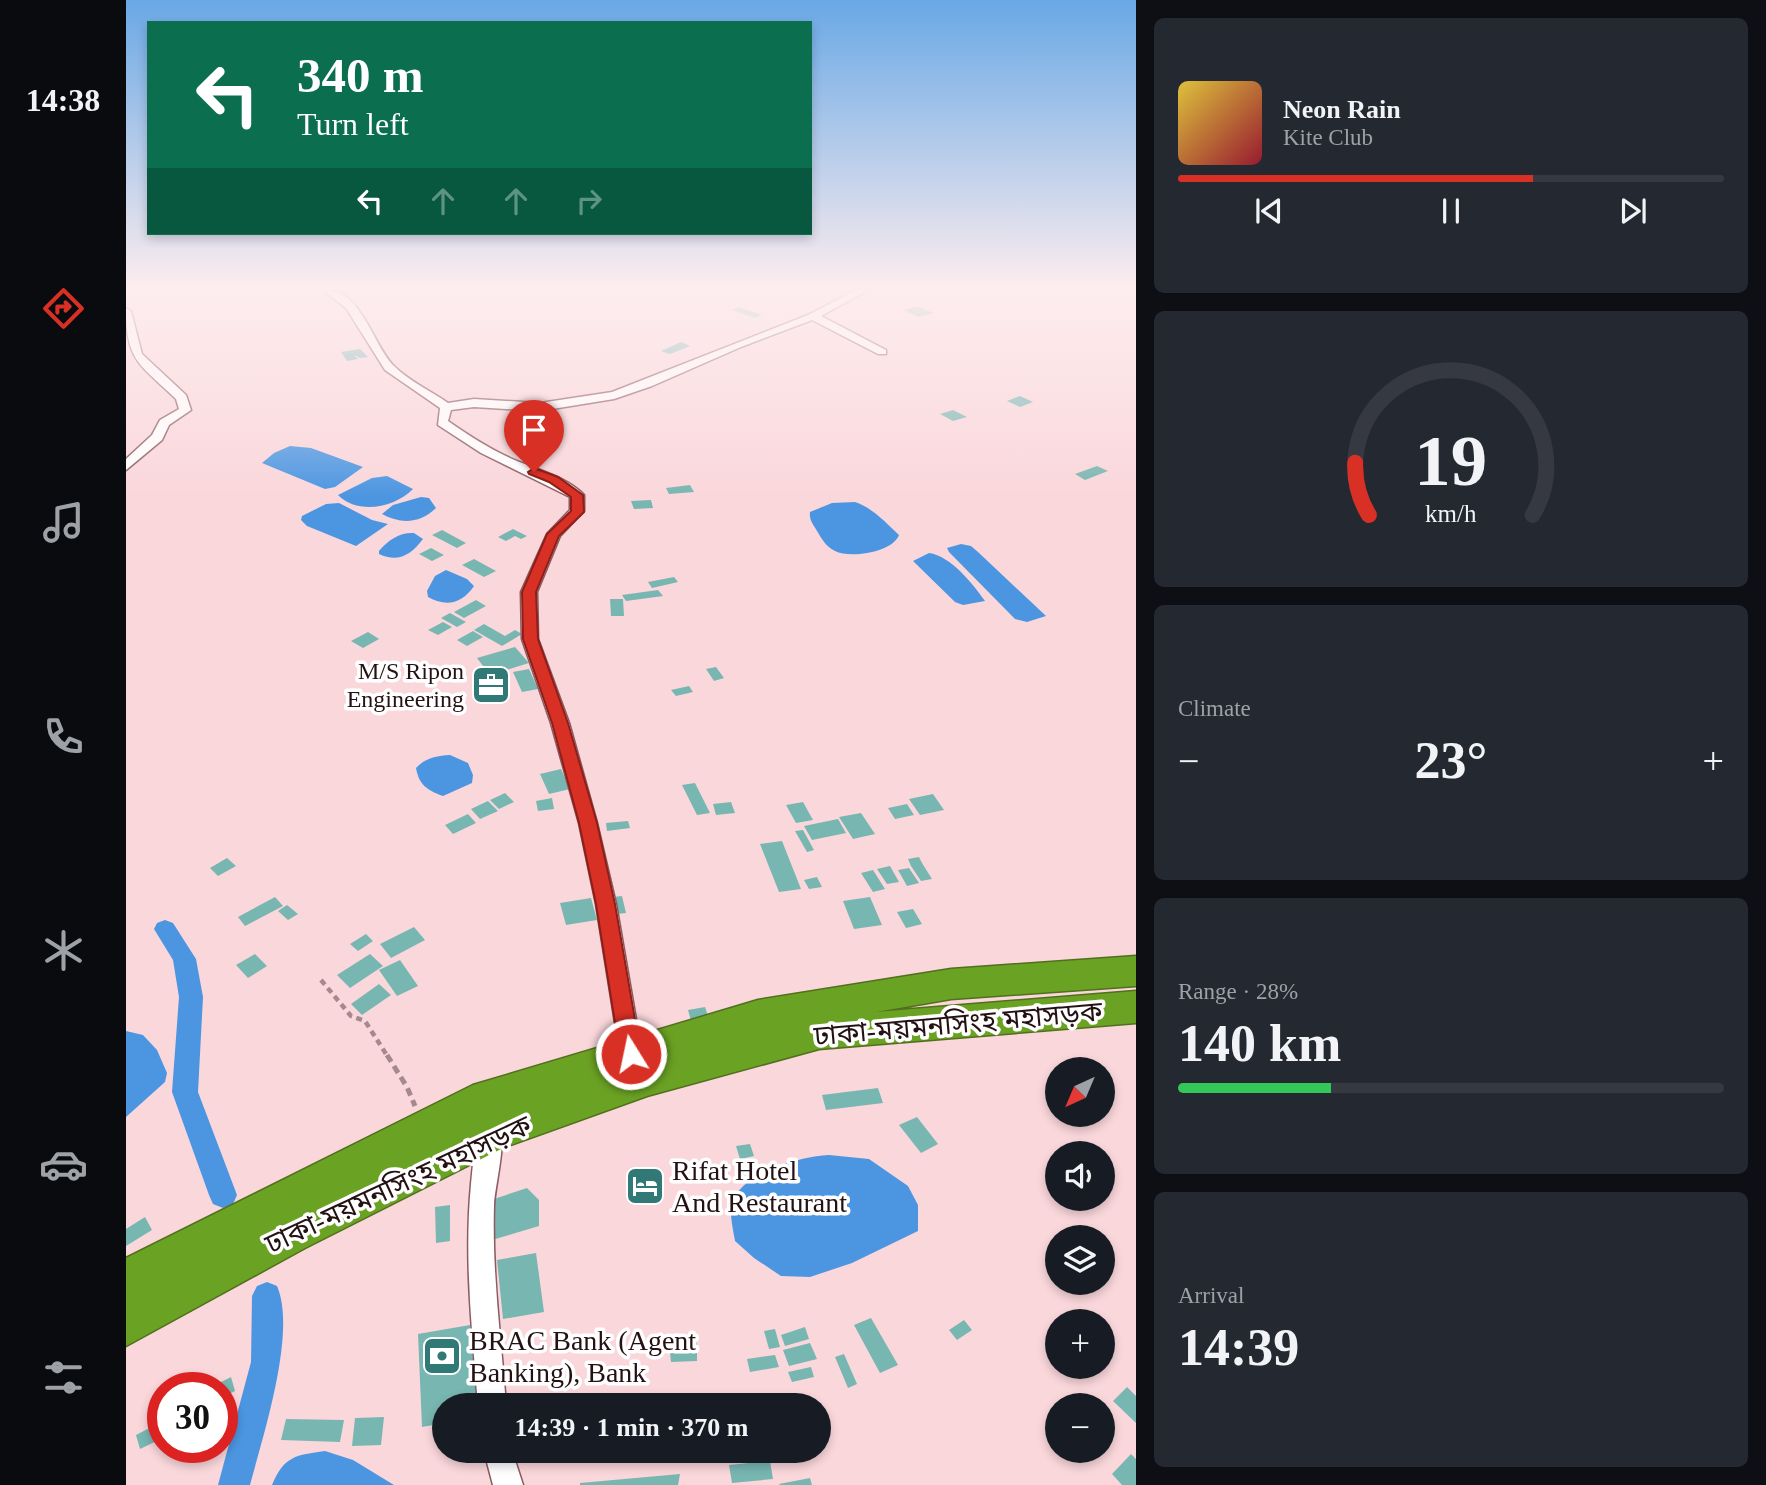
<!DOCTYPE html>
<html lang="en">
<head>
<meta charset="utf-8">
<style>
  body { margin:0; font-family:"Times New Roman","Noto Sans Bengali",serif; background:#242831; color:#f1f3f6; height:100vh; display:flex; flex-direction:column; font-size:26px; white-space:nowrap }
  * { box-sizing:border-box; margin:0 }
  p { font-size:23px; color:#9ea1a6 }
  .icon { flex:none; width:38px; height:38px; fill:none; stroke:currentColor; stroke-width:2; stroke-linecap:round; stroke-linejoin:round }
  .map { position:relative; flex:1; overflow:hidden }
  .sheet { display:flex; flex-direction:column; gap:18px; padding:18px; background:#0d0f14; width:630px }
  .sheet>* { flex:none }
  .hud { position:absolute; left:21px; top:21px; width:665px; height:214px; border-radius:0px; box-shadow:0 4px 10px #0003; background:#0b6e4f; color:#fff; overflow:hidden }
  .needle { width:46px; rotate:224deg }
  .controls { position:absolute; left:919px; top:1057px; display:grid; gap:14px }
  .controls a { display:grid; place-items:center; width:70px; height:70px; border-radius:50%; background:#171b24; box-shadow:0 4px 10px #0003; font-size:35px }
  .speed { position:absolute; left:21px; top:1372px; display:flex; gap:14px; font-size:35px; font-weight:700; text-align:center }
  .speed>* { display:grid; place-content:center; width:91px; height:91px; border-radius:50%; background:#171b24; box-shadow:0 4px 10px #0003; line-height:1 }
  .speed .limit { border:10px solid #d22; background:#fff; color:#111 }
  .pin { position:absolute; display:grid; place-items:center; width:60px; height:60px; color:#fff; margin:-72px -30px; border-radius:50% 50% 50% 0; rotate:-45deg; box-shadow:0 0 7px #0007 }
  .pin .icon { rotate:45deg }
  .me { position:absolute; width:77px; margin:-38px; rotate:350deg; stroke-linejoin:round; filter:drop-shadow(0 0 5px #0008) }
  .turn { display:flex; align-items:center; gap:24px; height:147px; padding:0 35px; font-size:32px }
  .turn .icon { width:91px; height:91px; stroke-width:2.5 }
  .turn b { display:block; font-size:49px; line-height:60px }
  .lanes { display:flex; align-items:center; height:66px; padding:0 35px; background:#0003; justify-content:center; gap:35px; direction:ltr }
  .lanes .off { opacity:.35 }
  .big { font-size:52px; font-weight:800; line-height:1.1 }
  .sheet .tile { flex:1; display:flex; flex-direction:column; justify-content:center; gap:10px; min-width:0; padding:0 24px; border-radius:10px; background:#242831 }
  .sheet .dial { align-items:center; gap:0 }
  .dial svg { height:182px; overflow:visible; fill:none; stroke:#363941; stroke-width:7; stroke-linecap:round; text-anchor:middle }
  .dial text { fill:#f1f3f6; stroke:none }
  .song { display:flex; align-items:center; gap:21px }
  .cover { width:84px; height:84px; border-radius:10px; background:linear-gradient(135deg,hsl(50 70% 55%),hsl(350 70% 35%)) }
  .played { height:7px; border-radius:4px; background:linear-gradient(90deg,#d93025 65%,#363941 65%) }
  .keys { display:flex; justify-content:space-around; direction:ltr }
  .heat { display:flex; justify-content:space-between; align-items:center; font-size:38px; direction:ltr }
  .charge { height:10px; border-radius:5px; background:linear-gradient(90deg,#34c759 28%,#363941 0) }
  .trip { position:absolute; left:306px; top:1393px; width:399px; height:70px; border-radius:35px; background:#171b24; box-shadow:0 4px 10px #0003; font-weight:800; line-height:70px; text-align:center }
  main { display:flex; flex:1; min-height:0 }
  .menu { display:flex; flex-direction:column; width:126px; justify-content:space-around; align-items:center; background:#090b0e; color:#9ea1a6 }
  .menu .icon { width:49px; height:49px }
  .menu .on { color:#d93025 }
  .menu b { font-size:32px; color:#f1f3f6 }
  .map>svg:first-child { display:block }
  .water { fill:#4c96e1 }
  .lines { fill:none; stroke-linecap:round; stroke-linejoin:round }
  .canal { fill:#4c96e1; fill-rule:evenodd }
  .building { fill:#78b6b2 }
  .street-casing { stroke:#8b5b61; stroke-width:3 }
  .highway-casing { stroke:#526f1d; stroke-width:3 }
  .path-far1 { stroke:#a6898d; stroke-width:4.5; stroke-dasharray:6 4.5; stroke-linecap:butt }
  .path { stroke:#a6898d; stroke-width:5; stroke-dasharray:8 5; stroke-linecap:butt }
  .street { fill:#fff; fill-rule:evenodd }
  .highway { fill:#6aa223; fill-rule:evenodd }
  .route { fill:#d93025; stroke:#8d1f18; stroke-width:2 }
  .labels { text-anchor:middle; stroke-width:7; stroke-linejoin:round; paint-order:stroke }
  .poi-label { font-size:24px; fill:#241113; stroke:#fff; text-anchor:end }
  .near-street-label { font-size:28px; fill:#241113; stroke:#fff }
  .near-poi-label { font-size:28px; fill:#241113; stroke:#fff; text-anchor:start }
</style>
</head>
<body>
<main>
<nav class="menu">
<b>14:38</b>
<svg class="icon on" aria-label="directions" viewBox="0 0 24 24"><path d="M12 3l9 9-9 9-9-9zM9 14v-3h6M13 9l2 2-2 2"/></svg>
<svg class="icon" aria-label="music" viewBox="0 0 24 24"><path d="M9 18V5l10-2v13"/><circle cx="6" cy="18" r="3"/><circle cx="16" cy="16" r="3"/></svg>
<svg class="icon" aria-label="phone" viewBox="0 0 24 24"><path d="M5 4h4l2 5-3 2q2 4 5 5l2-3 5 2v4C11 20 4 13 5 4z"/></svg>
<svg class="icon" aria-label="climate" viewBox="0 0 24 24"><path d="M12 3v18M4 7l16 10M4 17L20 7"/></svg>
<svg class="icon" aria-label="car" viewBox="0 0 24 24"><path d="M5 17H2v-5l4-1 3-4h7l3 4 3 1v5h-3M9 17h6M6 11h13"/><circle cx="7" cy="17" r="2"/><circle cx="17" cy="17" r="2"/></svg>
<svg class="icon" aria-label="filters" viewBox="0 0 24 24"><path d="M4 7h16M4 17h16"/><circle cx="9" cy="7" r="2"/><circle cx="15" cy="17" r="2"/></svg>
</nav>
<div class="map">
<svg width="1010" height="1485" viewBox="0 0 1010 1485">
  <rect width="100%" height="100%" fill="#fad7db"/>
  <!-- water -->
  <path class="water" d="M164,446L185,448L237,467L209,487L199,489L136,463L148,453Z
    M261,476L287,489C268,508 232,515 212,495L246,478Z
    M295,497L303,498L310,508C294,524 274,524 256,514L267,505Z
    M729,502C747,508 760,523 773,535C767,552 724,559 709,551C700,547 696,539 691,531C687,524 683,520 684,512L706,503Z
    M213,503L246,520L262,524L230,546L181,526L175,520L176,516L200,504Z
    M288,533L297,539C285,555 272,563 253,554V551C262,540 274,532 288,533Z
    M835,544L845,546L852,552L920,616L901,622L889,619L823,552L821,548Z
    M803,553C825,556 847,584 859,601L837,605L829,602L787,561Z
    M320,570L341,579L348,586C336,604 320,607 302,597L301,591L309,576Z
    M324,755L342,763L347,775L346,783L317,796C301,790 293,785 290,768C299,758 310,756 324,755Z
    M0,1031L17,1035L31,1050L41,1073L39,1082L0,1117Z
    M703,1155L743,1159L782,1186L792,1205V1231L726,1263L684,1277L655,1276L628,1258L609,1241C607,1229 603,1213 606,1202C616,1173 676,1156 703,1155Z
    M199,1451L227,1460L268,1485H146C158,1456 170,1455 199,1451Z"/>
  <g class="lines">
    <!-- canal -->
    <path class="canal" d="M39,920L47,923L70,959L77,997L72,1092L111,1195L107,1204L97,1208L87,1204L83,1195L46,1092L53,997L47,960L28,929L31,923Z
      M141,1282L151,1286C171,1332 137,1436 124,1485H92L125,1362L126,1296L131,1286Z"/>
  </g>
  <!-- building -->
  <path class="building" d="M792,306L807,313L793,317L778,310Z
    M613,307L636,315L629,318L606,310Z
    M555,342L564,346L544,354L535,351Z
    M234,349L242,357L234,358L228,355L232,359L221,361L215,352Z
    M894,396L907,402L894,407L881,401Z
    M827,410L841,417L827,421L814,414Z
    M971,466L982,471L959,480L949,474Z
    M564,485L568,492L543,494L540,488Z
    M525,500L527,508L508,509L505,501Z
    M387,529L401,536L395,539L389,536L380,541L372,537Z
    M316,530L340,543L331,548L306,535Z
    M305,548L318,555L306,561L293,554Z
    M348,559L370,571L358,577L336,565Z
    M548,577L552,582L526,588L522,582Z
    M532,590L537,596L500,601L496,595Z
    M484,599H497L498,616H485Z
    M350,600L360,606L338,618L328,612Z
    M324,613L340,622L331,627L315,618Z
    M317,622L326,627L312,635L302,630Z
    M358,624L379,636L389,630L396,634L376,646L348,630Z
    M347,631L357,637L341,646L331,640Z
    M242,632L253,639L237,648L225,641Z
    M389,647L403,663L364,675L351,658Z
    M590,667L598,678L588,681L580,669Z
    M403,669L412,689L396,692L387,672Z
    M563,686L567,692L550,696L545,690Z
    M435,769L444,789L423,794L414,774Z
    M569,783L584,813L571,815L556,785Z
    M379,793L388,802L373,809L364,800Z
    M807,794L818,810L794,815L783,799Z
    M426,798L428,809L412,811L410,801Z
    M362,801L372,811L354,819L345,809Z
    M605,802L609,813L590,815L587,804Z
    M677,802L687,820L670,823L660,805Z
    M781,804L788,815L769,819L762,808Z
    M735,813L749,834L727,839L713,817Z
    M342,814L350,823L327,834L319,825Z
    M712,819L720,833L686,840L678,826Z
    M502,821L504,828L481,831L480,823Z
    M677,830L688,850L681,852L669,831Z
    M656,841L675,889L653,892L634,844Z
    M793,857L796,863L806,879L795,881L785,866L782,859Z
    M101,858L110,866L92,876L84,868Z
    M764,866L773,882L761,884L751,869Z
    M783,868L793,883L781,886L772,870Z
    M747,870L759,889L747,892L735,873Z
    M691,877L696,887L683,889L678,880Z
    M496,896L500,913L491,914L487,897Z
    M149,897L157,906L119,926L112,917Z
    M744,897L756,925L728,929L717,901Z
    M465,898L471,920L440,925L434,903Z
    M161,905L172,914L162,920L152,911Z
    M787,909L796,924L780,928L771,912Z
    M288,927L299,940L265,958L254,944Z
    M240,934L247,941L232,951L224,944Z
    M129,954L141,966L122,978L110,965Z
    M244,954L257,966L224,988L211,975Z
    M274,960L292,986L271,996L253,970Z
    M253,984L265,995L236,1015L225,1004Z
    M579,1007L583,1019L565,1021L562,1010Z
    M752,1088L757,1103L700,1110L696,1095Z
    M791,1117L812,1144L795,1153L773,1125Z
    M624,1144L628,1156L614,1159L610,1146Z
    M401,1188L413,1200V1226L366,1240L368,1199Z
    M324,1205V1241L310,1243L309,1207Z
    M19,1217L26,1230L0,1246V1229Z
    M410,1253L418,1312L377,1319L371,1260Z
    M745,1318L772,1365L754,1373L728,1325Z
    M838,1320L846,1330L831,1340L823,1330Z
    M344,1325L351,1405H318V1423L296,1427L292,1334Z
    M679,1327L683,1339L659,1346L655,1335Z
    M649,1329L654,1347L643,1349L638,1331Z
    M569,1334L571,1348L547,1350L545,1336Z
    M684,1343L691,1359L663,1366L657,1350Z
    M571,1351V1361L545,1362L544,1352Z
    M718,1354L731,1384L722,1388L709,1357Z
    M649,1355L653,1367L624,1372L621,1359Z
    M685,1367L688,1377L666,1382L662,1372Z
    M105,1377L109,1391L97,1397L93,1383Z
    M1001,1387L1010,1396V1423L987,1401Z
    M258,1417L255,1445L226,1446L229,1418Z
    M160,1419L218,1420L214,1442L155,1440Z
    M37,1421V1438L14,1449L10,1435Z
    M1005,1454L1010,1459V1485H996L986,1474Z
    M644,1461L647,1479L606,1483L603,1465Z
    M554,1474L552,1485H454V1483Z
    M684,1478L686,1485H654L653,1484Z"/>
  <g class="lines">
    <defs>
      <path id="street" d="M197,290C235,287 246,344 268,366C283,381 305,391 322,403L348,399L414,403L486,392L682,315L730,290H742L695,316L760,350V354H752L686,320L615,347L526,386L488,399L414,411L348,407L325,410L322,421C342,435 362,448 384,458C408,469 440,476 458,495V511L434,536L411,592L412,639L443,723L471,823L490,904L516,1054L513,1061L505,1063L497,1061L494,1054L470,904L453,823L425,723L396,639L395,592L421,534L444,510V497L355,453L312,425L314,408L259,370L220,308Z
        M0,308L5,311L16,354L60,395L65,410L43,425L36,440L0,470V459L26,435L34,420L53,409L50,399C14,364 0,362 0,308Z
        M365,1122L373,1126C381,1141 369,1185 368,1205C366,1273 375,1338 380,1405H352C346,1331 338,1257 345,1184C347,1165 348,1143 357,1126Z
        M358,1451H386L397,1485H367Z"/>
      <path id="highway" d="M1010,956V986L825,999L750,1012L1010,991V1023L693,1049L521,1096L379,1147L179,1248L0,1346V1258L347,1085L632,1000L825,969Z"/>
    </defs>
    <!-- street casing -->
    <use href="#street" class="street-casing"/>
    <!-- highway casing -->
    <use href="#highway" class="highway-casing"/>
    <!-- path-far1 -->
    <path class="path-far1" d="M195,980L225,1016L239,1021L262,1057"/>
    <!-- path -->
    <path class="path" d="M261,1055L281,1087L289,1106"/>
    <!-- street -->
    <use href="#street" class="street"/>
    <!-- highway -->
    <use href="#highway" class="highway"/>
  </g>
  <!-- sky -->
  <linearGradient id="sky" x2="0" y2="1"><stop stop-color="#69a8e5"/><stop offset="0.58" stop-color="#fdedef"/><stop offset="1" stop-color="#fdedef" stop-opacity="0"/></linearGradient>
  <rect width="1010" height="497" fill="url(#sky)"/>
  <!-- route -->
  <path class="route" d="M408,468L432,477L457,495L458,512L433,536L410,592L412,639L442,723L471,823L489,904L515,1054L512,1060L505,1063L497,1060L494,1054L470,904L453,823L426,723L397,639L396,592L421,534L445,511V497L423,482L403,474L402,472Z"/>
  <!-- icons -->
  <defs>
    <symbol id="office-square" viewBox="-11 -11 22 22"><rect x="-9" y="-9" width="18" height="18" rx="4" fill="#307976" stroke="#fff"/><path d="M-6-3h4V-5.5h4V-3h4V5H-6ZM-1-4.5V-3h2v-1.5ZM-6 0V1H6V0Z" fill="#fff"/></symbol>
    <symbol id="hotel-square" viewBox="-11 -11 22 22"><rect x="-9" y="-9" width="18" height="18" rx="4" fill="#307976" stroke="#fff"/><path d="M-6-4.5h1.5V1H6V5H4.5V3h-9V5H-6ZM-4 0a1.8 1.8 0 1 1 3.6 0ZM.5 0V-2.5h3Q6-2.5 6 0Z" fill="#fff"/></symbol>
    <symbol id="bank-square" viewBox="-11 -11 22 22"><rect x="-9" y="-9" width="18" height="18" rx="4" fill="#307976" stroke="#fff"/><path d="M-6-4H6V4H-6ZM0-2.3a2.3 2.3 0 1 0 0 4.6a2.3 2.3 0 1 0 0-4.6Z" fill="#fff"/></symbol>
  </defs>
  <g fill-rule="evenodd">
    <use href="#office-square" x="343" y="663" width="44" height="44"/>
    <use href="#hotel-square" x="497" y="1164" width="44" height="44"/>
    <use href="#bank-square" x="294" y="1334" width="44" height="44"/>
  </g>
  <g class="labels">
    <!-- poi labels -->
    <g class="poi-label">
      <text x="338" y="679">M/S Ripon<tspan x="338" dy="28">Engineering</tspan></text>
    </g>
    <!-- near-street labels -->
    <g class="near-street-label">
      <text transform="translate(832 1023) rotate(-5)" y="10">ঢাকা-ময়মনসিংহ মহাসড়ক</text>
      <text transform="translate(272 1184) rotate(-25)" y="10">ঢাকা-ময়মনসিংহ মহাসড়ক</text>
    </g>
    <!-- near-poi labels -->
    <g class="near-poi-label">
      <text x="546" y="1180">Rifat Hotel<tspan x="546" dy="32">And Restaurant</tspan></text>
      <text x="343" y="1350">BRAC Bank (Agent<tspan x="343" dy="32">Banking), Bank</tspan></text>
    </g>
  </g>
</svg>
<div class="controls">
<a><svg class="needle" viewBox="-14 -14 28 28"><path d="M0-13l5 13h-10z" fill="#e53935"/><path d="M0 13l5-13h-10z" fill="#9ea1a6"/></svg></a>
<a><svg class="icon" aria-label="sound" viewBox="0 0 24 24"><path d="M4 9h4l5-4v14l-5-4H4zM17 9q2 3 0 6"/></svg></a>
<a><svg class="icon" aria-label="layers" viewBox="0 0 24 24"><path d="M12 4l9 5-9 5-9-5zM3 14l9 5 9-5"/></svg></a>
<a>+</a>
<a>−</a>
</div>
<div class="speed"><div class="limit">30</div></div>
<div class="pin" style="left:408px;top:472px;background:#d93025"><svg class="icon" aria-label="arrive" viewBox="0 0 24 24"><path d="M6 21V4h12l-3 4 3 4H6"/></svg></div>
<svg class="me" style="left:505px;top:1054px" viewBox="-20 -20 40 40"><circle r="17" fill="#d93025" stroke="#fff" stroke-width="3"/><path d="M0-11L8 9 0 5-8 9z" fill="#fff"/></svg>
<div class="trip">14:39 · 1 min · 370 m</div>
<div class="hud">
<div class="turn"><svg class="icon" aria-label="left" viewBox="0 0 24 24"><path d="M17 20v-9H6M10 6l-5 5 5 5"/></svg><div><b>340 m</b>Turn left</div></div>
<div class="lanes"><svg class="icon" aria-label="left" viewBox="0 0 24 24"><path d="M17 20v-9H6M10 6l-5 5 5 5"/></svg><svg class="icon off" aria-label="ahead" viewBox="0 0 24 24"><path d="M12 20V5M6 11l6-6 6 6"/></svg><svg class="icon off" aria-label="ahead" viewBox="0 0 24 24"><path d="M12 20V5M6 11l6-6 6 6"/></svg><svg class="icon off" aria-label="right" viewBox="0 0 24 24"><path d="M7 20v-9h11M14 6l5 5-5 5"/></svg></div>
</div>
</div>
<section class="sheet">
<div class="tile">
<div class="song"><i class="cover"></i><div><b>Neon Rain</b><p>Kite Club</p></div></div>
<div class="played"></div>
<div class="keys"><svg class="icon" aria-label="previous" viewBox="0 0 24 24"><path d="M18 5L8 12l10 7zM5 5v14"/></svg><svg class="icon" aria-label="pause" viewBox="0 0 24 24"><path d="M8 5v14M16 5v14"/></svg><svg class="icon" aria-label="next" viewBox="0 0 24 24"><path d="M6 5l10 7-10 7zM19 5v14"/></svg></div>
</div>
<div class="tile dial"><svg viewBox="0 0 100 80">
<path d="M14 69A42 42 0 1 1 86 69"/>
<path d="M14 69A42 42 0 0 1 8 46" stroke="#d93025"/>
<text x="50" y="56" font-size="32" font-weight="700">19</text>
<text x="50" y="72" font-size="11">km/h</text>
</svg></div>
<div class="tile"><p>Climate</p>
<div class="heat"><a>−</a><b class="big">23°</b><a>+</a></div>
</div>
<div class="tile"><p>Range · 28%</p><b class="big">140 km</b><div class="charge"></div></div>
<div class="tile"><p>Arrival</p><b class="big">14:39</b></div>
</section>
</main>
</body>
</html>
